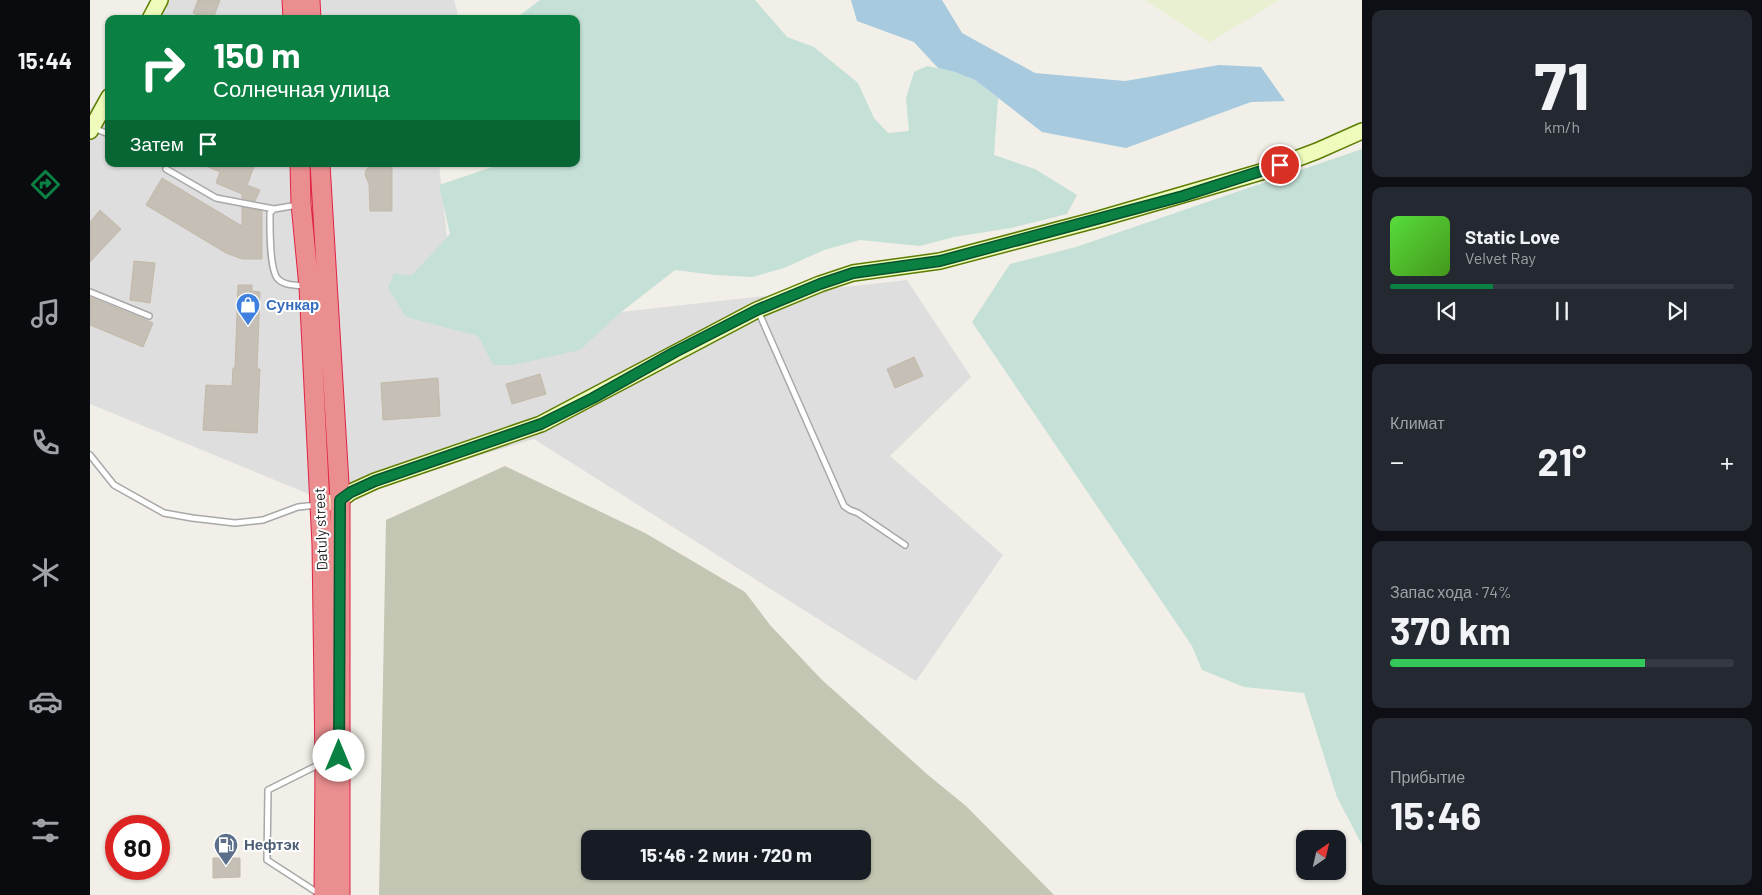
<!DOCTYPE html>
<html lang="ru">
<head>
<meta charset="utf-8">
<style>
  body { margin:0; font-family:Barlow,sans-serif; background:#242831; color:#f1f3f6; height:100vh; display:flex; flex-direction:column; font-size:19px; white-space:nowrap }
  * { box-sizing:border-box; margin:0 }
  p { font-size:16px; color:#9ea1a6 }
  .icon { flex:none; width:28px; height:28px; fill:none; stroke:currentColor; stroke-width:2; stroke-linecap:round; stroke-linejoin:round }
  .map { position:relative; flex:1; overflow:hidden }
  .panel { display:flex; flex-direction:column; gap:10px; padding:10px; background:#0d0f14; width:400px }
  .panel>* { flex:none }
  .hud { position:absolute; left:15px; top:15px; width:475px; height:152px; border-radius:10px; box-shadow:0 1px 4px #0004; background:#0b8043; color:#fff; overflow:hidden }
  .needle { width:32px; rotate:34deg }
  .tools { position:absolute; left:1206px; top:830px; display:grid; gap:10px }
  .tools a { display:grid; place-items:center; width:50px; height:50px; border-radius:10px; background:#171b24; box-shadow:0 1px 4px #0004; font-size:25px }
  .speed { position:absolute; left:15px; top:815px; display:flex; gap:10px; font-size:25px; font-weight:700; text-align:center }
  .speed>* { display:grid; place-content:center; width:65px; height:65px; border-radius:50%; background:#171b24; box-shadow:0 1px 4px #0004; line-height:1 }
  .speed .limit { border:8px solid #d22; background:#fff; color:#111 }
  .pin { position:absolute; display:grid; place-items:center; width:42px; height:42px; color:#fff; margin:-21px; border:2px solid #fff; border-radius:50%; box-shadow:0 1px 5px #0007 }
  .me { position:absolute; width:55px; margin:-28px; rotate:0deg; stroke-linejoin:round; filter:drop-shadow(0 0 4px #0008) }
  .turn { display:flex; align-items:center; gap:18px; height:105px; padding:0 25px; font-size:22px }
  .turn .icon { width:65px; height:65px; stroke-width:2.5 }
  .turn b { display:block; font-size:35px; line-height:42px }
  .then { display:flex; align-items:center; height:48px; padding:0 25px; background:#0003; gap:10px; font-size:19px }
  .big { font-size:38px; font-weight:700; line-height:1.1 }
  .panel .widget { flex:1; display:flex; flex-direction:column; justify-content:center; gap:8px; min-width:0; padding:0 18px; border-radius:10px; background:#242831 }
  .panel .dial { align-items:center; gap:0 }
  .dial b { font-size:65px; line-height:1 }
  .song { display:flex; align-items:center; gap:15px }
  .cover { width:60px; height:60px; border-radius:8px; background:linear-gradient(135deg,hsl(110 70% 55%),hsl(100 70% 35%)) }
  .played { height:5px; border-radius:2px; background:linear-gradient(90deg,#0b8043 30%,#363941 30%) }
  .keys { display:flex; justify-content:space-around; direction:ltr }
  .heat { display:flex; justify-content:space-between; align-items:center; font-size:28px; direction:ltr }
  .charge { height:8px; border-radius:4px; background:linear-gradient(90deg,#34c759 74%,#363941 0) }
  .trip { position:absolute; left:491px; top:830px; width:290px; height:50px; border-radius:10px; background:#171b24; box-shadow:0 1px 4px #0004; font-weight:700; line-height:50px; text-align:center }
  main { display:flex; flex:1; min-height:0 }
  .tabs { display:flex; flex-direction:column; width:90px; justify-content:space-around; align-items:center; background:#090b0e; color:#9ea1a6 }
  .tabs .icon { width:35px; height:35px }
  .tabs .selected { color:#0b8043 }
  .tabs b { font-size:22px; color:#f1f3f6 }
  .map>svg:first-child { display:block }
  .residential { fill:#dfdede }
  .construction { fill:#c3c6b2; fill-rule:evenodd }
  .farmland { fill:#e9f0d2 }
  .wetland { fill:#c4e0d7 }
  .water { fill:#a7cadf }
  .building { fill:#c6bfb6; stroke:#c3b9a9 }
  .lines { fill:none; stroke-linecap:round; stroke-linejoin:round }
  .lane-casing { stroke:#a8a8a8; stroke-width:8 }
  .secondary-casing { stroke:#5c7d02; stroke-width:18 }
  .highway-casing { stroke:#e02446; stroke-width:21 }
  .lane { stroke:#fff; stroke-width:5 }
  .secondary { stroke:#eefbbb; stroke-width:15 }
  .highway { stroke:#ea8e90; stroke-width:19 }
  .route-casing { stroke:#07532c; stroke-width:12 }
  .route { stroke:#0b8043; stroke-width:9 }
  .labels { text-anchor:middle; stroke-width:4; stroke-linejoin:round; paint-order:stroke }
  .shop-label { font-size:15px; font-weight:bold; fill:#366cbe; stroke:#fff; text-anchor:start }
  .street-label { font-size:15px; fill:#212121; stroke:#fff }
  .service-label { font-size:15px; font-weight:bold; fill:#4e5e75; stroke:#fff; text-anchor:start }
</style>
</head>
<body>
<main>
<nav class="tabs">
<b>15:44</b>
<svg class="icon selected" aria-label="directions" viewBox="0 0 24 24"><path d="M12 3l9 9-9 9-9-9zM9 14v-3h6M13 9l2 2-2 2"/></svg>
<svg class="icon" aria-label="music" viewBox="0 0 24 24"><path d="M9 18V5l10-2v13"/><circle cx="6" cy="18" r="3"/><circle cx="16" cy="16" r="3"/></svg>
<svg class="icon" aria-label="phone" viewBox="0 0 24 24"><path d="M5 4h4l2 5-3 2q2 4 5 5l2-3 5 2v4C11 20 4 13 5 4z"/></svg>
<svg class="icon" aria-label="climate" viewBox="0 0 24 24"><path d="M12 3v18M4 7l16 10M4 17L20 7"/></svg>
<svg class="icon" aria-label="car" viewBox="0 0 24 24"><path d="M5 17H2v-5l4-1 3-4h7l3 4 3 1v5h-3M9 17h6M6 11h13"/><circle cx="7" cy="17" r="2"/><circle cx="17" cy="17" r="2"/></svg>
<svg class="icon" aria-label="filters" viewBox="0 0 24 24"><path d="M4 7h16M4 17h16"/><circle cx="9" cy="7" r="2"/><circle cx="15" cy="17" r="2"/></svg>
</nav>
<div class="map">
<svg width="1272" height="895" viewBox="0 0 1272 895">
  <rect width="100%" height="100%" fill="#f1efe7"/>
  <!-- residential -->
  <path class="residential" d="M64,0H364L369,19H54Z
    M19,81V164H349L364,301L433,323L817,280L881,377L800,456L913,555L826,681L444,439L238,502L0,404V110Z"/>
  <!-- construction -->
  <path class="construction" d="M415,466L555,533L655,592L680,625L731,679L838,775L876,806L964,895H289L296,520ZM500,839H772V871H500Z"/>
  <!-- farmland -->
  <path class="farmland" d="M1054,0H1189L1120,42Z"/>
  <!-- wetland -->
  <path class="wetland" d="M450,0H665L697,37L724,47L768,83L784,118L798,133L819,131L816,98L824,72L837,66L865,72L885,80L908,98L904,155L945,169L987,195L977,214L921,228L864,237L830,246L770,240L734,250L694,268L662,277L625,275L585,270L530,313L490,350L423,365H403L388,336L316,317L298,288L304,273L321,276L360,234L349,185L411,164H486V19H425Z
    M1272,149V845L1247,797L1214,693L1154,687L1112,670L1102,646L882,322L920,264L986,247Z"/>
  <!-- water -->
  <path class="water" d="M761,0H852L872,33L945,73L1035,81L1129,65L1171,67L1195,101L1161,102L1036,148L952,132L885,80L865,72L848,68L824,42L767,21Z"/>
  <!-- building -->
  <path class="building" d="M108,0H130L123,19H117L103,13Z
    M111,164H165L157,185L170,190L165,201L152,198V194L126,183L130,172Z
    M281,164H302V211H280L279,184L275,175L276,170Z
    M72,178L152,226V207L172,211V259H152L136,253L56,205Z
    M10,210L31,229L0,262V222Z
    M44,261L65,263L60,303L40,300Z
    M148,285H162V291L170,292L167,369H170L167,433L113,430L116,385L142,386L143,368H145Z
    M0,297L63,323L53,347L0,325Z
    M824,357L833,376L805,388L797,369Z
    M450,374L456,394L422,404L416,384Z
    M348,378L350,416L293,420L291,383Z
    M123,858H150V877L123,878Z"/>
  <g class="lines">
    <defs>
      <path id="lane" d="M3,128L19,134
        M76,169L126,198L184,209
        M208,205L184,209L180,213C180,226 179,270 188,279C195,286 206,285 215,286
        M0,292L59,316
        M669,313L754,506L760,510L768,513L815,545
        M0,455L24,485L74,513L102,518L145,523L173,520L208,507L227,505
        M228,893L177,860L178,790L230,764"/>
      <path id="secondary" d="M60,19L70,0
        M0,131L19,97
        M230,505L250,500L261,492L285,481L451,424L667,310L730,284L763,273L850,261L1009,219L1171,172L1227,151L1272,131"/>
      <path id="highway" d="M202,0L203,19
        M220,0L221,19
        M210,164L211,204L219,287L232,545L235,762L234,895
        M230,164L250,500V895"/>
    </defs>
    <!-- lane casing -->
    <use href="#lane" class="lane-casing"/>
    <!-- secondary casing -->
    <use href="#secondary" class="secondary-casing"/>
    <!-- highway casing -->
    <use href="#highway" class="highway-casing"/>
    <!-- lane -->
    <use href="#lane" class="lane"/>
    <!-- secondary -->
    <use href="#secondary" class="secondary"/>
    <!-- highway -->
    <use href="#highway" class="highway"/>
  </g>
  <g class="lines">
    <defs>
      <path id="route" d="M249,756L250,500L261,492L285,481L451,424L503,398L585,352L667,310L730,284L763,273L850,261L1093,196L1190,165"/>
    </defs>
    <!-- route casing -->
    <use href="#route" class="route-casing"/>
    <!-- route -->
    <use href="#route" class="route"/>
  </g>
  <!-- icons -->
  <defs>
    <symbol id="shop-pin" viewBox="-11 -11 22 30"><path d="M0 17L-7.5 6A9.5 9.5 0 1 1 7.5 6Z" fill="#3f7fe0" stroke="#fff"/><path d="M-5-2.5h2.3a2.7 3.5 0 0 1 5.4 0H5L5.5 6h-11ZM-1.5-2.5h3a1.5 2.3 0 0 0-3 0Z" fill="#fff"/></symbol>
    <symbol id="fuel-pin" viewBox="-11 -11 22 30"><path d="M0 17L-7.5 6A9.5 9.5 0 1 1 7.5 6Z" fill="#5c6f8a" stroke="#fff"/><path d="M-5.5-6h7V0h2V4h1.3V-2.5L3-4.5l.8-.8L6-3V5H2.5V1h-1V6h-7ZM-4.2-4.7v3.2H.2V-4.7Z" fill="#fff"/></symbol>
  </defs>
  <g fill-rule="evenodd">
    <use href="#shop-pin" x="144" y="291" width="28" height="38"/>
    <use href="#fuel-pin" x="122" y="831" width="28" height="38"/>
  </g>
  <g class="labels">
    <!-- shop labels -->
    <g class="shop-label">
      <text x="176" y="310">Сункар</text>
    </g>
    <!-- street labels -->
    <g class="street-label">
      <text transform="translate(231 529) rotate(-92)" y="5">Datuly street</text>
    </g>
    <!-- service labels -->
    <g class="service-label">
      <text x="154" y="850">Нефтэк</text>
    </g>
  </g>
</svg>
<div class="tools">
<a><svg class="needle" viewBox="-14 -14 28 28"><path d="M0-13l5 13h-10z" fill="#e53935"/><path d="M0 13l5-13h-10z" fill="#9ea1a6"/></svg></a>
</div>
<div class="speed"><div class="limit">80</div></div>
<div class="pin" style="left:1190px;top:165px;background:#d93025"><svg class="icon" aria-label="arrive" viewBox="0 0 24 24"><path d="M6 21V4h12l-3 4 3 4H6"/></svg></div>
<svg class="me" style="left:249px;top:756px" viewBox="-20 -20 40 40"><circle r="19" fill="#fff"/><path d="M0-13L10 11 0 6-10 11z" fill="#0b8043"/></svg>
<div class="trip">15:46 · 2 мин · 720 m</div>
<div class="hud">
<div class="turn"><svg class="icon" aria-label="right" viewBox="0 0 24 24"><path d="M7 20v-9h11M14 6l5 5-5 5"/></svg><div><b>150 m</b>Солнечная улица</div></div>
<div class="then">Затем<svg class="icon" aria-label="arrive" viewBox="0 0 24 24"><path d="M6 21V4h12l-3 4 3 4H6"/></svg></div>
</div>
</div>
<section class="panel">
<div class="widget dial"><b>71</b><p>km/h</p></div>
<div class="widget">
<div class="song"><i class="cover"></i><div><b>Static Love</b><p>Velvet Ray</p></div></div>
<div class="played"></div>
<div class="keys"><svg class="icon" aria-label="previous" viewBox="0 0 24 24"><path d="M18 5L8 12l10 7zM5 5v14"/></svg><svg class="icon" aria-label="pause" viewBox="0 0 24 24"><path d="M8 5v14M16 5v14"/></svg><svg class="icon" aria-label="next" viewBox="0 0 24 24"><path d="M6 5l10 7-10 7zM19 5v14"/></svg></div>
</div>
<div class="widget"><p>Климат</p>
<div class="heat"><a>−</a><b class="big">21°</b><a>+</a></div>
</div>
<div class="widget"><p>Запас хода · 74%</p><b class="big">370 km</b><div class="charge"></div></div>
<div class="widget"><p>Прибытие</p><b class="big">15:46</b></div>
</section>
</main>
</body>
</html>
